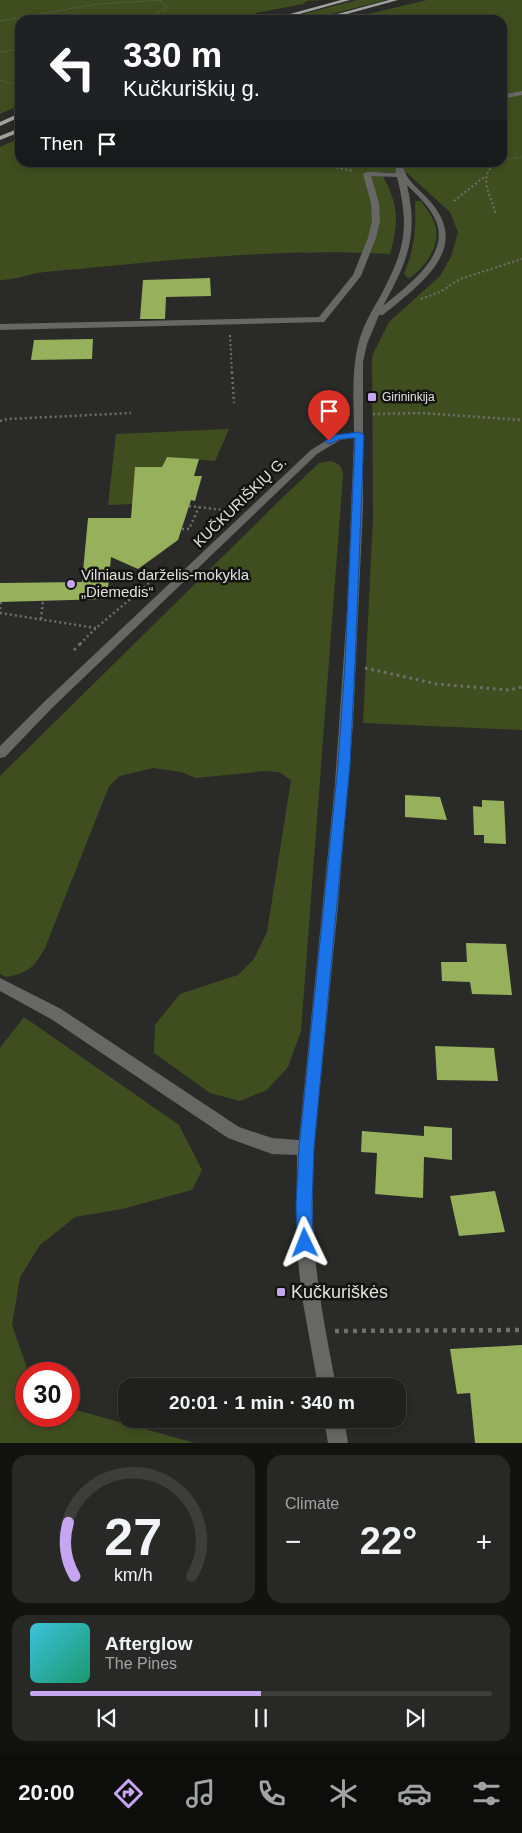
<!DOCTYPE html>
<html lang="en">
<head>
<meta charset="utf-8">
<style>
  body { margin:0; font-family:Helvetica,sans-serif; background:#282827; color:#f1f3f6; height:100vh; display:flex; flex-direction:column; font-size:19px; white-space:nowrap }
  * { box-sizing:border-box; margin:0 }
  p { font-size:16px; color:#a2a3a4 }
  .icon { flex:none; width:28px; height:28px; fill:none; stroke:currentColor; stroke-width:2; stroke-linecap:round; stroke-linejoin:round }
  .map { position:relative; height:1443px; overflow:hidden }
  .drawer { display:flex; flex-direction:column; gap:12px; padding:12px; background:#121210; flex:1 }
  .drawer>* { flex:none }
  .banner { position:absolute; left:15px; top:15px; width:492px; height:152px; border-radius:15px; box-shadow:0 2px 8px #0003,0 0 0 1px #3d3e3c; background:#202124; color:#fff; overflow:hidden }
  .speed { position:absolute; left:15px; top:1362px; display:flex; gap:10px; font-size:25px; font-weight:700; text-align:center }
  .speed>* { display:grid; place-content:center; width:65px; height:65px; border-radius:50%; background:#20201e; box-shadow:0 2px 8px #0003,0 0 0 1px #3d3e3c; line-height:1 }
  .speed .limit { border:8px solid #d22; background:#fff; color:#111 }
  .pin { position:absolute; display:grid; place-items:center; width:42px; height:42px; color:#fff; margin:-51px -21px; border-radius:50% 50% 50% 0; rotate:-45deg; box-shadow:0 0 5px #0007 }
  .pin .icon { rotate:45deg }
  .me { position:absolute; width:55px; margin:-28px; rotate:358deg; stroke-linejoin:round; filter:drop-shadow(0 0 4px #0008) }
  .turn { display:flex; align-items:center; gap:18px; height:105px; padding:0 25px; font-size:22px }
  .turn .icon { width:65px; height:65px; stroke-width:2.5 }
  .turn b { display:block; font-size:35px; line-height:42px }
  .then { display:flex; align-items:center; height:48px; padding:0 25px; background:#0003; gap:10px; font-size:19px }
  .big { font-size:38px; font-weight:600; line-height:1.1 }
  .drawer .tile { flex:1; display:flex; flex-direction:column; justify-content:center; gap:8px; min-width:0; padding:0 18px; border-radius:15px; background:#282827 }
  .drawer .dial { align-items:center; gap:0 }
  .dial svg { height:130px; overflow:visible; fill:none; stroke:#3d3e3c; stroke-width:7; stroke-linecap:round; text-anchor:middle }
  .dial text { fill:#f1f3f6; stroke:none }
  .song { display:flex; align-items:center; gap:15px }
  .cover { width:60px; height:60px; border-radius:8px; background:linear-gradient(135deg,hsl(190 70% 55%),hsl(160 70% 35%)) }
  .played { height:5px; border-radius:2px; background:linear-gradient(90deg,#c6a6f0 50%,#3d3e3c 50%) }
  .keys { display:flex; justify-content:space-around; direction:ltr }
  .heat { display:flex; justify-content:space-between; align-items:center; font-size:28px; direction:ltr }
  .drawer .tiles { flex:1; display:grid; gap:12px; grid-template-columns:1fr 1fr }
  .tile:last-child { grid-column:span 2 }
  .trip { position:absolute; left:118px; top:1378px; width:288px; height:50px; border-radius:15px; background:#20201e; box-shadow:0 2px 8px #0003,0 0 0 1px #3d3e3c; font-weight:600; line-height:50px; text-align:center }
  .tab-bar { display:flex; height:80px; justify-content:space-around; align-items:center; background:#0d0d0c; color:#a2a3a4 }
  .tab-bar .icon { width:35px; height:35px }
  .tab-bar .selected { color:#c6a6f0 }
  .tab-bar b { font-size:22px; color:#f1f3f6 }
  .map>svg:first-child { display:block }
  .green { fill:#404e1f }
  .building { fill:#96b05c }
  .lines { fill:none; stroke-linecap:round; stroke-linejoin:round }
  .path-far4 { stroke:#6f706e; stroke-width:1; stroke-dasharray:1 2; stroke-linecap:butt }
  .path-far3 { stroke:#6f706e; stroke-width:2; stroke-dasharray:2 2.5; stroke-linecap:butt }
  .path-far2 { stroke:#6f706e; stroke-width:2.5; stroke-dasharray:2 3; stroke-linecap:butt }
  .path-far1 { stroke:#6f706e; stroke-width:3; stroke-dasharray:2.5 4; stroke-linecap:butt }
  .path { stroke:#6f706e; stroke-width:4.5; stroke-dasharray:4 5; stroke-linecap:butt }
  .minor { fill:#676766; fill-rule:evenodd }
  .primary { fill:#a2a3a0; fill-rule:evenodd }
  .route { fill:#1a73e8; stroke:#114b97 }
  .poi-dot { fill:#c6a6f0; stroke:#131312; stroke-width:2 }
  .labels { text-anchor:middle; stroke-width:5; stroke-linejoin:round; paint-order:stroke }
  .far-poi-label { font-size:12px; fill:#e1e2e0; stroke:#131312; text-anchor:start }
  .street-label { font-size:15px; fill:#e1e2e0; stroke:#131312 }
  .poi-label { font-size:15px; fill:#e1e2e0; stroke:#131312; text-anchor:start }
  .near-poi-label { font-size:18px; fill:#e1e2e0; stroke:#131312; text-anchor:start }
</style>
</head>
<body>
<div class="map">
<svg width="522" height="1443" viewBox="0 0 522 1443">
  <rect width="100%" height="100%" fill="#2a2b28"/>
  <!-- green -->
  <path class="green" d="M0,0H321L307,1L303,4L256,13L250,20H20V105L0,114Z
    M357,0H386L308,20H280Z
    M427,0H522V730L363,723L373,518L372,356L389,322L440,276L451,257L458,232L450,212L407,173L381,172C398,205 400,218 390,254C287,248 181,259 79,269C65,270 51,271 37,273C25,276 13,280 0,280V147L20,138V162H502V20H343Z
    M415,201H421C427,210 435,219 436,229C439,248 425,267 411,277L408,278L404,274C415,248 416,229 415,201Z
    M229,429L215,461L167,457L162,467L132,504L108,505L116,434Z
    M330,461C339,463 342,466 343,475L301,1031L288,1067L267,1090L240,1101L210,1093L154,1053L155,1025L180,994L238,975L254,959L267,932L291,780L279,772L265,771L196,778L181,772L153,768L120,776L109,786L45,948C34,967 29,973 6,977L0,974V776L280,500L319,463Z
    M24,1017L179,1125L202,1170L192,1190L122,1209L75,1217L40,1245L20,1277L12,1325L29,1374H26V1416H69V1404L76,1410L195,1443H0V1048Z"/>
  <!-- building -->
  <path class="building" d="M210,278L211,296L166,297L165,319H140L143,280Z
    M93,339L92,359L31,360L34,340Z
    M167,457L199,459L194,476H202L195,501L191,500L178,540L138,569L111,557L107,599L0,602V583L82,582L88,518H131L135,467H162Z
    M405,795L440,797L447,820L405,817Z
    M482,800L504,801L506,844L484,843V835H474L473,806L482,807Z
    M466,943L506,944L512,995L472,994L470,982L442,981L441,962H467Z
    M435,1046L494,1048L498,1081L437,1080Z
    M424,1126L452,1128V1160L424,1157L423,1198L375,1194L377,1153L361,1152L362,1131L424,1136Z
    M495,1191L505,1232L459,1236L450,1196Z
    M522,1345V1443H475L470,1393L457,1394L450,1349Z"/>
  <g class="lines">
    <!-- path-far4 -->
    <path class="path-far4" d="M143,20L167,8L159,0
      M0,21L98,4L162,0
      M0,52L20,49
      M0,80L20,86
      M502,160L522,157
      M310,162L316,163
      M495,163L497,162"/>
    <!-- path-far3 -->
    <path class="path-far3" d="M310,162L353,171
      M454,201L484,177
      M495,213C491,192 476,178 497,162
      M421,299L440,292L460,279L522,259
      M230,335L232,373"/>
    <!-- path-far2 -->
    <path class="path-far2" d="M232,372L234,403
      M373,414L422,413L522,420
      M0,421L8,419L131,413
      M189,506L232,511
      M182,529H189L199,507
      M0,609L1,601
      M0,613L96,628
      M41,619L43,601
      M80,644L96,628L166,569"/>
    <!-- path-far1 -->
    <path class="path-far1" d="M74,650L82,642
      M365,668L437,684L509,690L522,687"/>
    <!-- path -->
    <path class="path" d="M335,1331L522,1330"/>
    <!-- minor -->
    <path class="minor" d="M522,91V95L502,99V95Z
      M395,162H402C405,180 416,186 428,199C474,248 420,284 383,315H379L367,344L363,362V506L353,724L338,906L314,1148C313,1179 312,1210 314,1241C317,1290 327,1338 336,1386H318L302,1297L296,1243L297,1155L272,1154L228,1138L51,1019L0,991V978L61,1009L239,1127L272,1138L299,1140L335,784L347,610L354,438L340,440L317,454L52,708L5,757L0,758V746L44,702L311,450L335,435L354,433C354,404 351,374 358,345C362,328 371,312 380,297C405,249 410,230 397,177L371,176L379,203L380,221L376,238L361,276L324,322L0,330V324L319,317L353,275L368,238L372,221L371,203L363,174L367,172L396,173ZM407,185C417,195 428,205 434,217C454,253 407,286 383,306C407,262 419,236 407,185Z
      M324,1419H344L348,1443H328Z"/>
    <!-- primary -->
    <path class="primary" d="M341,0H350L278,20H268Z
      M389,0H398L325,20H315Z
      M20,113V117L0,126V122Z
      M20,128V132L0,140V136Z"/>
  </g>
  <!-- route -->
  <path class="route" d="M359,432L364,435L355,664L350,765L314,1148L312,1205L313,1243L311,1249L305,1251L300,1249L297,1243L296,1205L299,1148L338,765L345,664L355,438L340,439L329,444L325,441L335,435Z"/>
  <!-- markers -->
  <g class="poi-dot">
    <rect x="367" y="392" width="10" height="10" rx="2.5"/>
    <circle cx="71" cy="584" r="5"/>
    <rect x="276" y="1287" width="10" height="10" rx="2.5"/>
  </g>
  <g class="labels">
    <!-- far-poi labels -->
    <g class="far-poi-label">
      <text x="382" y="401">Girininkija</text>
    </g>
    <!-- street labels -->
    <g class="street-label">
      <text transform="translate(240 502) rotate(-44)" y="5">KUČKURIŠKIŲ G.</text>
    </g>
    <!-- poi labels -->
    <g class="poi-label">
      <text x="81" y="580">Vilniaus darželis-mokykla<tspan x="81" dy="17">„Diemedis“</tspan></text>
    </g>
    <!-- near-poi labels -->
    <g class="near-poi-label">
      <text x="291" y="1298">Kučkuriškės</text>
    </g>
  </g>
</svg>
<div class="speed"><div class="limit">30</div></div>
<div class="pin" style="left:329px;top:441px;background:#d93025"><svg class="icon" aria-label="arrive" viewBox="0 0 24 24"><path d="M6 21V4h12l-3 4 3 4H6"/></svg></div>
<svg class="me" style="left:305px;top:1243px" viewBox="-20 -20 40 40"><path d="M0-17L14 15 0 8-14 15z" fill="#1a73e8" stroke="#fff" stroke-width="4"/></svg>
<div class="trip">20:01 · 1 min · 340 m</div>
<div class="banner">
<div class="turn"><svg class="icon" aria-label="left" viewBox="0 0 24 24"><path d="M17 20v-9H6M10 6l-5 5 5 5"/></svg><div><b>330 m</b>Kučkuriškių g.</div></div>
<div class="then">Then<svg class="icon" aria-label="arrive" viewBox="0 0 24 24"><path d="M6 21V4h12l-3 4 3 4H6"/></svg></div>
</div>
</div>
<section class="drawer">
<div class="tiles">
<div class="tile dial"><svg viewBox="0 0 100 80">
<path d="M14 69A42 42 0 1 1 86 69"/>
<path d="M14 69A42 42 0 0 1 10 36" stroke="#c6a6f0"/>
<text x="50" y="56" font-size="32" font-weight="700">27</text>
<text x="50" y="72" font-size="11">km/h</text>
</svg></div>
<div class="tile"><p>Climate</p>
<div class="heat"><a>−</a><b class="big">22°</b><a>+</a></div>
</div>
<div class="tile">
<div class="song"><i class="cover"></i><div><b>Afterglow</b><p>The Pines</p></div></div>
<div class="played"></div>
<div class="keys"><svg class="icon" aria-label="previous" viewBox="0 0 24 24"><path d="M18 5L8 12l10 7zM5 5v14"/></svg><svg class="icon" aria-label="pause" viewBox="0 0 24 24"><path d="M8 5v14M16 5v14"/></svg><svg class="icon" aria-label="next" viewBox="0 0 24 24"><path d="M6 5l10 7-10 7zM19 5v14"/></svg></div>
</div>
</div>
</section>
<nav class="tab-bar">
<b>20:00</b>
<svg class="icon selected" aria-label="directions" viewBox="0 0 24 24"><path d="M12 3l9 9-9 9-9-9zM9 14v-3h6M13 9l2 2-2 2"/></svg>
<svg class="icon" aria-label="music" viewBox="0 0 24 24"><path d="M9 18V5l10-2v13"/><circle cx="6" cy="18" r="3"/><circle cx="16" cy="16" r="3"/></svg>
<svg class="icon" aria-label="phone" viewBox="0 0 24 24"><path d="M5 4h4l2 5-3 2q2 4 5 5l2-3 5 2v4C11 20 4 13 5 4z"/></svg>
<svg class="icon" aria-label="climate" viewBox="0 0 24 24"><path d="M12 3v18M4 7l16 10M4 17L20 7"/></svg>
<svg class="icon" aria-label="car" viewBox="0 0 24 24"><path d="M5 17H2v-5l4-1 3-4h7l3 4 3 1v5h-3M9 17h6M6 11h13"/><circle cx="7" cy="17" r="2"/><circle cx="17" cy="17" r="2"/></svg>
<svg class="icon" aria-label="filters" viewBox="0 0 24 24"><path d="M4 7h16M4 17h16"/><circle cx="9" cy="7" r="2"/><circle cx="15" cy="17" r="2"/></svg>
</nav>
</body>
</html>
